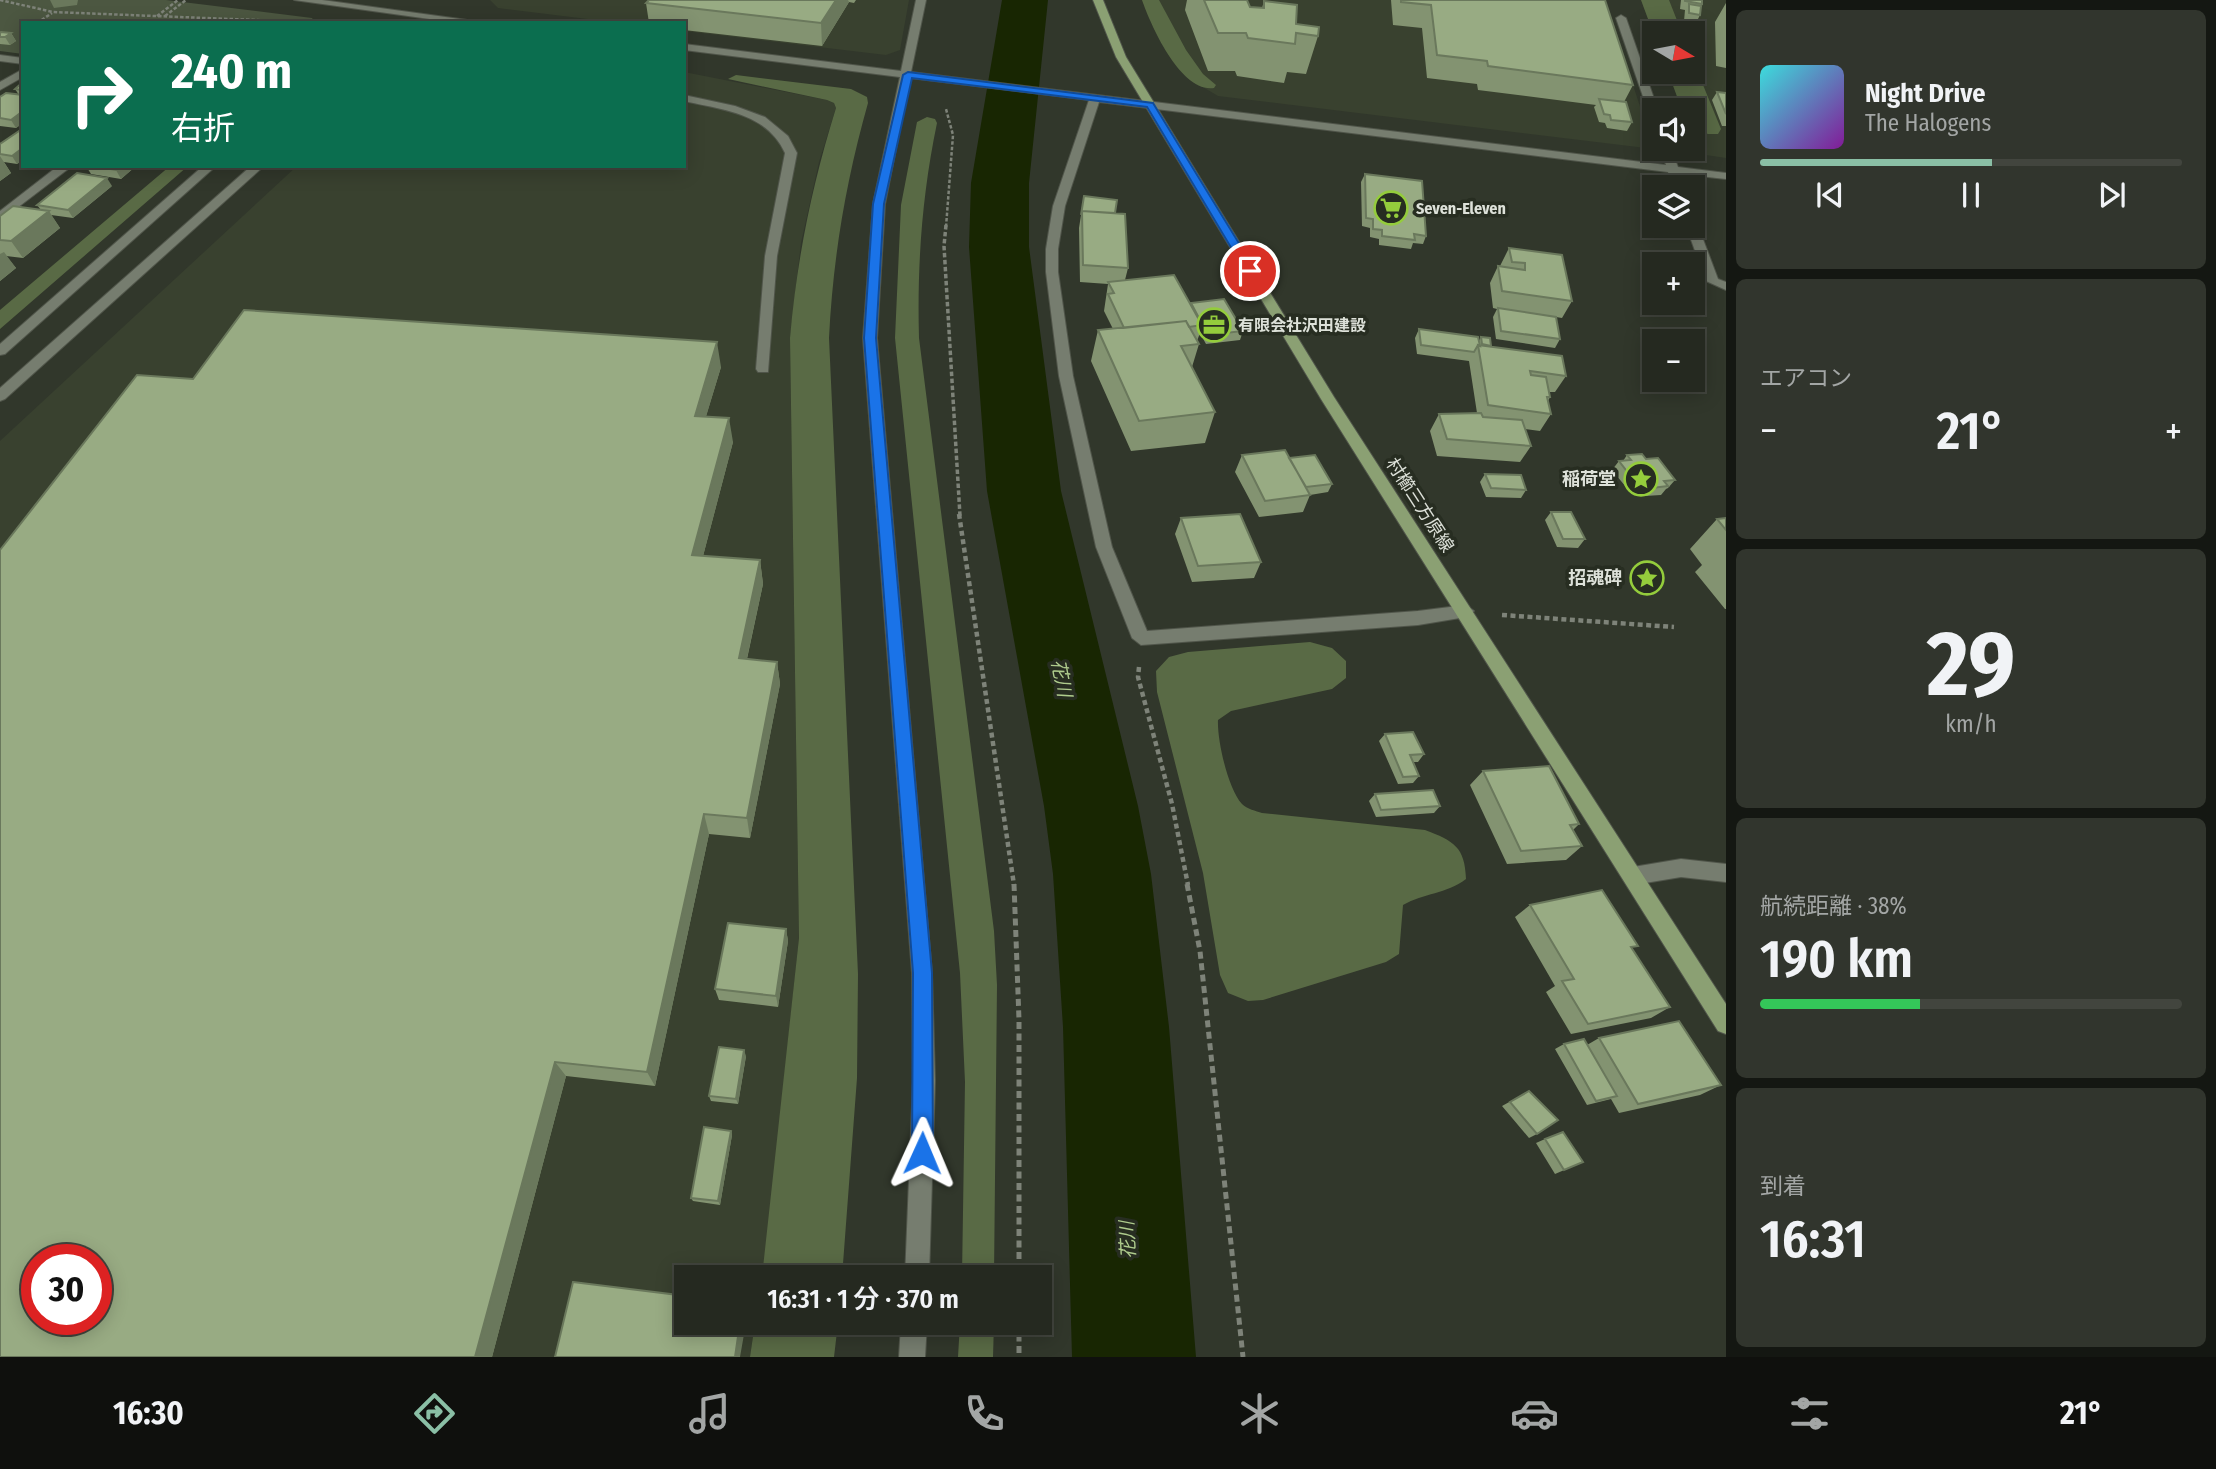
<!DOCTYPE html>
<html lang="ja">
<head>
<meta charset="utf-8">
<style>
  body { margin:0; font-family:"Fira Sans Condensed","Noto Sans JP",sans-serif; background:#31352d; color:#f1f3f6; height:100vh; display:flex; flex-direction:column; font-size:26px; white-space:nowrap }
  * { box-sizing:border-box; margin:0 }
  p { font-size:23px; color:#a3a6a5 }
  .icon { flex:none; width:38px; height:38px; fill:none; stroke:currentColor; stroke-width:2; stroke-linecap:round; stroke-linejoin:round }
  .map { position:relative; flex:1; overflow:hidden }
  .details { display:flex; flex-direction:column; gap:10px; padding:10px; background:#141712; width:490px }
  .details>* { flex:none }
  .guide { position:absolute; left:21px; top:21px; width:665px; height:147px; border-radius:0px; box-shadow:0 4px 18px #0003,0 0 0 2px #42453e; background:#0b6e4f; color:#fff; overflow:hidden }
  .needle { width:46px; rotate:100deg }
  .controls { position:absolute; left:1642px; top:21px; display:grid; gap:14px }
  .controls a { display:grid; place-items:center; width:63px; height:63px; border-radius:0px; background:#252920; box-shadow:0 4px 18px #0003,0 0 0 2px #42453e; font-size:35px }
  .speed { position:absolute; left:21px; top:1244px; display:flex; gap:14px; font-size:35px; font-weight:700; text-align:center }
  .speed>* { display:grid; place-content:center; width:91px; height:91px; border-radius:50%; background:#252920; box-shadow:0 4px 18px #0003,0 0 0 2px #42453e; line-height:1 }
  .speed .limit { border:10px solid #d22; background:#fff; color:#111 }
  .pin { position:absolute; display:grid; place-items:center; width:60px; height:60px; color:#fff; margin:-30px; border:4px solid #fff; border-radius:50%; box-shadow:0 2px 7px #0007 }
  .me { position:absolute; width:77px; margin:-38px; rotate:1deg; stroke-linejoin:round; filter:drop-shadow(0 0 5px #0008) }
  .turn { display:flex; align-items:center; gap:24px; height:147px; padding:0 35px; font-size:32px }
  .turn .icon { width:91px; height:91px; stroke-width:2.5 }
  .turn b { display:block; font-size:49px; line-height:60px }
  .big { font-size:52px; font-weight:600; line-height:1.1 }
  .details .widget { flex:1; display:flex; flex-direction:column; justify-content:center; gap:10px; min-width:0; padding:0 24px; border-radius:10px; background:#31352d }
  .details .dial { align-items:center; gap:0 }
  .dial b { font-size:91px; line-height:1 }
  .song { display:flex; align-items:center; gap:21px }
  .cover { width:84px; height:84px; border-radius:10px; background:linear-gradient(135deg,hsl(180 70% 55%),hsl(290 70% 35%)) }
  .played { height:7px; border-radius:4px; background:linear-gradient(90deg,#8abfa5 55%,#42453e 55%) }
  .keys { display:flex; justify-content:space-around; direction:ltr }
  .heat { display:flex; justify-content:space-between; align-items:center; font-size:38px; direction:ltr }
  .charge { height:10px; border-radius:5px; background:linear-gradient(90deg,#34c759 38%,#42453e 0) }
  .trip { position:absolute; left:674px; top:1265px; width:378px; height:70px; border-radius:0px; background:#252920; box-shadow:0 4px 18px #0003,0 0 0 2px #42453e; font-weight:600; line-height:70px; text-align:center }
  .dock { display:flex; height:112px; justify-content:space-around; align-items:center; background:#0f100d; color:#a3a6a5 }
  .dock .icon { width:49px; height:49px }
  .dock .on { color:#8abfa5 }
  .dock b { font-size:32px; color:#f1f3f6 }
  main { display:flex; flex:1; min-height:0 }
  .map>svg:first-child { display:block }
  .built { fill:#39412f; fill-rule:evenodd }
  .green { fill:#4c5741 }
  .forest { fill:#596a45 }
  .lines { fill:none; stroke-linecap:round; stroke-linejoin:round }
  .river { fill:#182602; fill-rule:evenodd }
  .minor-casing { stroke:#50554a; stroke-width:2 }
  .major-casing { stroke:#50554a; stroke-width:2 }
  .path-far3 { stroke:#7e8379; stroke-width:2.5; stroke-dasharray:3.5 2; stroke-linecap:butt }
  .path-far2 { stroke:#7e8379; stroke-width:3.5; stroke-dasharray:4.5 2.5; stroke-linecap:butt }
  .path-far1 { stroke:#7e8379; stroke-width:4.5; stroke-dasharray:5 3.5; stroke-linecap:butt }
  .path { stroke:#7e8379; stroke-width:5; stroke-dasharray:7 4.5; stroke-linecap:butt }
  .minor { fill:#767d6f; fill-rule:evenodd }
  .major { fill:#8ba073; fill-rule:evenodd }
  .wall { fill:#839371 }
  .shaded-wall { fill:#6a785c }
  .building { fill:#98ab83; stroke:#6a785c; stroke-width:2; fill-rule:evenodd }
  .route { fill:#1a73e8; stroke:#114b97; stroke-width:2 }
  .labels { text-anchor:middle; stroke-width:7; stroke-linejoin:round; paint-order:stroke }
  .far-poi-label { font-size:16px; font-weight:bold; fill:#dde1d9; stroke:#272d21; text-anchor:start }
  .poi-label { font-size:18px; font-weight:bold; fill:#dde1d9; stroke:#272d21; text-anchor:end }
  .street-label { font-size:18px; fill:#dde1d9; stroke:#272d21 }
  .water-label { font-size:19px; font-style:italic; fill:#afcc8d; stroke:#272d21 }
</style>
</head>
<body>
<main>
<div class="map">
<svg width="1726" height="1357" viewBox="0 0 1726 1357">
  <rect width="100%" height="100%" fill="#31372b"/>
  <!-- built -->
  <path class="built" d="M490,0H909L900,50L886,55L684,31V23H620L498,8Z
    M1142,0H1464L1610,15L1654,149L1218,96L1186,77L1156,33Z
    M1641,0H1726V158L1699,154L1692,137V110H1682L1668,72H1692V33L1654,35Z
    M684,72L827,100L834,103L836,108L819,162L801,243L790,338L799,938L766,1251L762,1277L686,1278V1323H755L750,1357H0V441L297,166H684ZM37,1260H96V1320H37Z"/>
  <!-- green -->
  <path class="green" d="M0,0H166L312,18L315,23H23V54L0,51Z"/>
  <!-- forest -->
  <path class="forest" d="M1142,0H1159L1186,50L1203,74L1216,85L1214,88C1181,93 1151,26 1142,0Z
    M1641,0H1669L1682,33L1654,35Z
    M1692,58L1721,129L1718,134H1708L1692,128V110H1682L1668,72H1692Z
    M736,75L851,89L867,97L868,103C846,181 833,257 829,338L858,974L857,1078L842,1277H762L799,938L790,338C797,258 812,185 836,108L834,103L827,100L728,79Z
    M927,117L935,119L937,123C922,195 917,265 919,338L994,931L997,985L994,1277H962L965,1082L960,973L895,338L901,205L917,122Z
    M170,166H188L0,329V310Z
    M1310,642L1332,648L1346,661V678L1332,689L1231,711L1218,720C1217,740 1228,789 1242,804C1247,809 1256,811 1262,813L1425,830C1454,841 1465,847 1466,879C1446,894 1424,893 1403,905L1399,954L1386,962L1263,1000L1248,1001L1228,993L1220,975L1203,873L1157,692L1156,671L1169,657L1188,652Z
    M755,1323H838L834,1357H750Z
    M960,1323H994L993,1357H958Z"/>
  <g class="lines">
    <!-- river -->
    <path class="river" d="M1002,0H1048L1029,183V247L1061,491L1138,806L1151,874L1169,1027L1196,1357H1072L1063,1027L1053,874L1044,806L987,491L969,247L971,183Z"/>
    <defs>
      <path id="minor" d="M294,0H322L489,23H458Z
        M916,0H926L911,72L1666,165L1660,149H1671L1678,167L1726,173V179L1680,174L1685,187H1673L1668,172L1099,102L1065,206L1058,249V272L1073,376L1112,547L1147,631L1418,611L1466,605L1474,611L1466,617L1418,625L1141,645L1132,638L1096,547L1059,376L1046,272V249L1053,206L1089,100L910,78L885,204L877,338L932,973L935,1081L929,1278H905L913,1081L912,973L863,338L873,204L900,77L684,50V44L901,71Z
        M1621,15L1626,18L1658,110H1654V117L1649,114L1616,18Z
        M0,55L23,58V64L0,61Z
        M23,69V77L0,90V82Z
        M684,95L735,106L765,117L788,136L797,153L777,256L768,372H758L756,369L765,256L785,153C767,113 723,110 684,101Z
        M58,166H72L0,221V211Z
        M203,166H216L5,354L0,355V344Z
        M251,166H264L5,399L0,401V388Z
        M1692,222L1698,226L1718,279L1726,282V290L1706,281L1686,226H1692Z
        M1681,859L1726,864V882L1681,877L1633,885L1626,882L1623,876L1626,870L1633,867Z
        M901,1323H927L925,1357H899Z"/>
      <path id="major" d="M1093,0H1103L1126,57L1334,397L1726,1004V1034L1718,1031L1321,399L1116,57Z"/>
    </defs>
    <!-- minor casing -->
    <use href="#minor" class="minor-casing"/>
    <!-- major casing -->
    <use href="#major" class="major-casing"/>
    <!-- path-far3 -->
    <path class="path-far3" d="M0,0L53,12L281,21
      M157,16L178,0
      M165,16L186,0
      M37,23L52,13
      M946,227L953,135L946,109"/>
    <!-- path-far2 -->
    <path class="path-far2" d="M946,225L944,246L960,516"/>
    <!-- path-far1 -->
    <path class="path-far1" d="M959,514L1014,885
      M1502,615L1674,627
      M1139,667L1138,677L1172,804L1188,885"/>
    <!-- path -->
    <path class="path" d="M1014,884L1019,1020V1278
      M1187,884L1200,951L1243,1357
      M1019,1323V1357"/>
    <!-- minor -->
    <use href="#minor" class="minor"/>
    <!-- major -->
    <use href="#major" class="major"/>
  </g>
  <!-- wall -->
  <path class="wall" d="M649,0H856L854,3L849,2L822,46L684,30V23H649L646,3Z
    M1187,0H1247L1250,7L1262,8L1264,1L1296,24L1318,36L1306,74L1287,72L1284,83L1237,76L1235,71H1208L1185,10Z
    M1391,0H1605L1633,85L1624,102L1632,122L1627,131L1607,128L1605,123L1599,122L1594,107L1596,105L1478,90L1477,84L1427,78L1422,28L1393,25Z
    M1681,0H1702L1700,15L1696,23L1684,21L1685,10L1680,9Z
    M1726,3V68L1716,66L1715,22Z
    M0,33H11L16,41L10,45L0,44Z
    M23,82V123L16,128L0,126V97L19,95L15,89Z
    M1717,92L1726,93V126H1722L1712,100Z
    M23,132V160L17,164L4,162L11,173L0,181V144Z
    M86,166H136L121,179L91,174Z
    M1365,174L1426,236L1423,244L1413,243L1411,249L1379,245V239L1370,237V228L1362,226L1361,182Z
    M112,186L73,218L51,215L60,228L23,258L6,256L16,268L0,281V216L41,210L37,205Z
    M1084,196L1115,213L1128,268L1125,280L1190,304L1191,303L1243,331L1240,340L1206,344L1200,333L1197,341L1199,344L1192,367L1215,412L1205,443L1131,451L1091,361L1098,330L1113,329L1104,311L1108,284L1080,282L1079,228Z
    M1509,248L1572,301L1562,318L1556,317L1560,339L1555,348L1496,339L1493,317L1497,309L1493,308L1490,283L1498,266H1500Z
    M1419,329L1479,341L1481,337L1491,346L1490,347L1566,376L1555,392H1549L1550,397L1548,401L1551,414L1540,431L1525,429L1531,446L1520,462L1437,456L1430,431L1439,414L1477,413L1469,361L1417,354L1415,338Z
    M721,367L706,416L733,442L703,556L760,560L763,584L747,659L777,662L780,684L750,838L709,834L655,1086L566,1076L492,1357H0L193,379Z
    M1242,455L1289,458L1332,484L1328,492L1310,495L1303,512L1259,517L1235,472Z
    M1627,455L1646,459L1675,480L1668,488L1666,489L1661,495L1645,496L1641,491L1630,492L1612,470L1619,461H1623Z
    M1485,474L1526,490L1521,498L1486,497L1480,482Z
    M1551,512L1585,539L1578,548L1557,547L1545,520Z
    M1181,518L1261,562L1254,578L1192,582L1175,534Z
    M1726,518V609H1725L1695,572L1702,565L1690,549L1717,519Z
    M1385,734L1424,754L1418,762H1413L1419,776L1413,783L1398,784L1379,741Z
    M1483,771L1579,824L1573,830L1582,846L1566,860L1507,864L1470,785Z
    M1375,794L1440,806L1434,813L1376,817L1369,801Z
    M1530,905L1670,1007L1651,1018L1571,1034L1546,992L1555,986L1515,917Z
    M786,929L788,941L778,1007L719,1000L715,989Z
    M1599,1038L1721,1085L1700,1095L1619,1113L1611,1099L1587,1105L1555,1049L1564,1044L1587,1045Z
    M746,1056L738,1104L711,1101L709,1096Z
    M1529,1091L1537,1134L1529,1138L1502,1106Z
    M731,1131L732,1135L720,1205L693,1201L691,1198Z
    M1545,1139L1583,1162L1555,1174L1536,1143Z"/>
  <!-- shaded-wall -->
  <path class="shaded-wall" d="M50,0H78L77,5L54,8Z
    M836,0H848L849,2L822,46L821,23Z
    M11,33L16,41L10,45L5,37Z
    M23,111V123L16,128L11,120Z
    M20,150L23,154V160L17,164L12,156Z
    M0,156L11,173L0,181Z
    M120,166H136L121,179L116,170Z
    M107,178L112,186L73,218L68,210Z
    M49,211L60,228L23,258L11,241Z
    M4,252L16,268L0,281V254Z
    M717,342L721,367L699,440L695,416Z
    M729,418L733,442L697,579L692,555Z
    M760,560L763,584L742,681L739,658Z
    M777,662L780,684L750,838L747,818Z
    M704,814L709,834L655,1086L647,1072Z
    M786,929L788,941L778,1007L776,996Z
    M744,1050L746,1056L738,1104L736,1099Z
    M555,1062L566,1076L492,1357H475Z
    M731,1131L732,1135L720,1205L718,1201Z
    M740,1323H746L740,1357H735Z"/>
  <!-- building -->
  <path class="building" d="M649,0H836L821,23L646,3Z
    M1204,0H1247L1250,7L1264,8V1L1297,5L1296,24L1319,27L1318,36L1296,33L1295,44L1248,38L1246,33H1218Z
    M1401,0H1605L1633,85L1488,66L1487,61L1437,55L1431,5L1401,2Z
    M1685,0H1702V4L1685,1Z
    M1689,4L1701,6L1700,15L1689,13Z
    M1,32L11,33L5,37H0V33Z
    M23,82V90L15,89Z
    M1717,92L1726,93V114Z
    M6,93L23,95V111L11,120L0,118V97Z
    M1599,99L1626,102L1632,122L1611,120L1610,115L1604,114Z
    M19,131L23,132V150H20L12,156L0,154V144Z
    M92,166H120L116,170Z
    M77,173L107,178L68,210L37,205Z
    M1365,174L1422,181L1426,236L1414,234L1415,240L1382,236V230L1373,229V219L1366,218Z
    M1084,196L1117,200L1115,213L1082,211L1081,215Z
    M13,206L49,211L11,241L0,240V216Z
    M1082,211L1125,214L1128,268L1083,265Z
    M1509,248L1562,255L1572,301L1502,291L1498,266L1525,270V263L1512,262Z
    M1174,275L1202,325L1189,327L1186,321L1124,328L1108,294L1114,293L1108,282Z
    M1224,299L1243,331L1208,335L1191,303Z
    M1498,308L1556,317L1560,339L1501,331Z
    M244,310L717,342L695,416L729,418L692,555L760,560L739,658L777,662L747,818L704,814L647,1072L555,1062L475,1357H0V550L137,375L193,379ZM37,1260H96V1320H37Z
    M1186,321L1199,344L1181,346L1215,412L1139,421L1098,330Z
    M1419,329L1478,337L1480,346L1478,345L1474,352L1421,345Z
    M1481,337L1490,338L1491,346L1482,344Z
    M1478,345L1562,356L1566,376L1530,371L1531,375L1546,377L1550,397H1547L1551,414L1488,405Z
    M1481,413L1483,417L1522,420L1531,446L1447,439L1439,414Z
    M1285,450L1310,495L1265,501L1242,455Z
    M1642,454L1646,459L1658,458L1675,480L1664,481L1668,486L1652,488L1648,482L1636,483L1619,461L1631,460L1627,455Z
    M1315,455L1332,484L1306,487L1289,458Z
    M1485,474L1521,475L1526,490L1491,488Z
    M1551,512H1571L1585,539H1563Z
    M1240,514L1261,562L1198,566L1181,518Z
    M1726,518V530L1717,519Z
    M1413,732L1424,754L1410,755L1419,776L1403,777L1385,734Z
    M1549,766L1579,824L1570,825L1582,846L1521,851L1483,771Z
    M1433,790L1440,806L1381,810L1375,794Z
    M1602,890L1638,946L1631,947L1670,1007L1588,1024L1562,981L1574,979L1530,905Z
    M728,923L786,929L776,996L715,989Z
    M1679,1021L1721,1085L1638,1104L1599,1038Z
    M1584,1039L1617,1096L1596,1101L1564,1044Z
    M719,1047L744,1050L736,1099L709,1096Z
    M1529,1091L1558,1120L1537,1134L1510,1102Z
    M704,1127L731,1131L718,1201L691,1198Z
    M1563,1132L1583,1162L1564,1170L1545,1139Z
    M573,1282L686,1296V1323H740L735,1357H555Z"/>
  <!-- route -->
  <path class="route" d="M908,72L1153,103L1256,271L1250,274L1245,271L1147,107L912,78L884,204L876,338L932,973L933,1153L930,1160L922,1164L915,1160L912,1153L913,973L864,338L873,204L903,75Z"/>
  <!-- icons -->
  <defs>
    <symbol id="supermarket-ring" viewBox="-11 -11 22 22"><circle r="9.5" fill="#272d21" stroke="#94cc3c" stroke-width="1.5"/><path d="M-6-5.5h2.5l.6 2H6L4.5 2H-2.5L-4.4-4H-6ZM-1.5 3.2a1.3 1.3 0 1 0 .1 0ZM3 3.2a1.3 1.3 0 1 0 .1 0Z" fill="#94cc3c"/></symbol>
    <symbol id="office-ring" viewBox="-11 -11 22 22"><circle r="9.5" fill="#272d21" stroke="#94cc3c" stroke-width="1.5"/><path d="M-6-3h4V-5.5h4V-3h4V5H-6ZM-1-4.5V-3h2v-1.5ZM-6 0V1H6V0Z" fill="#94cc3c"/></symbol>
    <symbol id="sight-ring" viewBox="-11 -11 22 22"><circle r="9.5" fill="#272d21" stroke="#94cc3c" stroke-width="1.5"/><path d="M0-6L1.8-2.2L6-1.7L2.9 1.2L3.7 5.4L0 3.3L-3.7 5.4L-2.9 1.2L-6-1.7L-1.8-2.2Z" fill="#94cc3c"/></symbol>
  </defs>
  <g fill-rule="evenodd">
    <use href="#supermarket-ring" x="1372" y="189" width="38" height="38"/>
    <use href="#office-ring" x="1195" y="306" width="38" height="38"/>
    <use href="#sight-ring" x="1622" y="460" width="38" height="38"/>
    <use href="#sight-ring" x="1628" y="559" width="38" height="38"/>
  </g>
  <g class="labels">
    <!-- far-poi labels -->
    <g class="far-poi-label">
      <text x="1416" y="214">Seven-Eleven</text>
      <text x="1238" y="331">有限会社沢田建設</text>
    </g>
    <!-- poi labels -->
    <g class="poi-label">
      <text x="1616" y="485">稲荷堂</text>
      <text x="1622" y="584">招魂碑</text>
    </g>
    <!-- street labels -->
    <g class="street-label">
      <text transform="translate(1420 505) rotate(57)" y="6">村櫛三方原線</text>
    </g>
    <!-- water labels -->
    <g class="water-label">
      <text transform="translate(1062 678) rotate(79)" y="7">花川</text>
      <text transform="translate(1127 1240) rotate(-93)" y="7">花川</text>
    </g>
  </g>
</svg>
<div class="controls">
<a><svg class="needle" viewBox="-14 -14 28 28"><path d="M0-13l5 13h-10z" fill="#e53935"/><path d="M0 13l5-13h-10z" fill="#a3a6a5"/></svg></a>
<a><svg class="icon" aria-label="sound" viewBox="0 0 24 24"><path d="M4 9h4l5-4v14l-5-4H4zM17 9q2 3 0 6"/></svg></a>
<a><svg class="icon" aria-label="layers" viewBox="0 0 24 24"><path d="M12 4l9 5-9 5-9-5zM3 14l9 5 9-5"/></svg></a>
<a>+</a>
<a>−</a>
</div>
<div class="speed"><div class="limit">30</div></div>
<div class="pin" style="left:1250px;top:271px;background:#d93025"><svg class="icon" aria-label="arrive" viewBox="0 0 24 24"><path d="M6 21V4h12l-3 4 3 4H6"/></svg></div>
<svg class="me" style="left:922px;top:1153px" viewBox="-20 -20 40 40"><path d="M0-17L14 15 0 8-14 15z" fill="#1a73e8" stroke="#fff" stroke-width="4"/></svg>
<div class="trip">16:31 · 1 分 · 370 m</div>
<div class="guide">
<div class="turn"><svg class="icon" aria-label="right" viewBox="0 0 24 24"><path d="M7 20v-9h11M14 6l5 5-5 5"/></svg><div><b>240 m</b>右折</div></div>
</div>
</div>
<section class="details">
<div class="widget">
<div class="song"><i class="cover"></i><div><b>Night Drive</b><p>The Halogens</p></div></div>
<div class="played"></div>
<div class="keys"><svg class="icon" aria-label="previous" viewBox="0 0 24 24"><path d="M18 5L8 12l10 7zM5 5v14"/></svg><svg class="icon" aria-label="pause" viewBox="0 0 24 24"><path d="M8 5v14M16 5v14"/></svg><svg class="icon" aria-label="next" viewBox="0 0 24 24"><path d="M6 5l10 7-10 7zM19 5v14"/></svg></div>
</div>
<div class="widget"><p>エアコン</p>
<div class="heat"><a>−</a><b class="big">21°</b><a>+</a></div>
</div>
<div class="widget dial"><b>29</b><p>km/h</p></div>
<div class="widget"><p>航続距離 · 38%</p><b class="big">190 km</b><div class="charge"></div></div>
<div class="widget"><p>到着</p><b class="big">16:31</b></div>
</section>
</main>
<nav class="dock">
<b>16:30</b>
<svg class="icon on" aria-label="directions" viewBox="0 0 24 24"><path d="M12 3l9 9-9 9-9-9zM9 14v-3h6M13 9l2 2-2 2"/></svg>
<svg class="icon" aria-label="music" viewBox="0 0 24 24"><path d="M9 18V5l10-2v13"/><circle cx="6" cy="18" r="3"/><circle cx="16" cy="16" r="3"/></svg>
<svg class="icon" aria-label="phone" viewBox="0 0 24 24"><path d="M5 4h4l2 5-3 2q2 4 5 5l2-3 5 2v4C11 20 4 13 5 4z"/></svg>
<svg class="icon" aria-label="climate" viewBox="0 0 24 24"><path d="M12 3v18M4 7l16 10M4 17L20 7"/></svg>
<svg class="icon" aria-label="car" viewBox="0 0 24 24"><path d="M5 17H2v-5l4-1 3-4h7l3 4 3 1v5h-3M9 17h6M6 11h13"/><circle cx="7" cy="17" r="2"/><circle cx="17" cy="17" r="2"/></svg>
<svg class="icon" aria-label="filters" viewBox="0 0 24 24"><path d="M4 7h16M4 17h16"/><circle cx="9" cy="7" r="2"/><circle cx="15" cy="17" r="2"/></svg>
<b>21°</b>
</nav>
</body>
</html>
